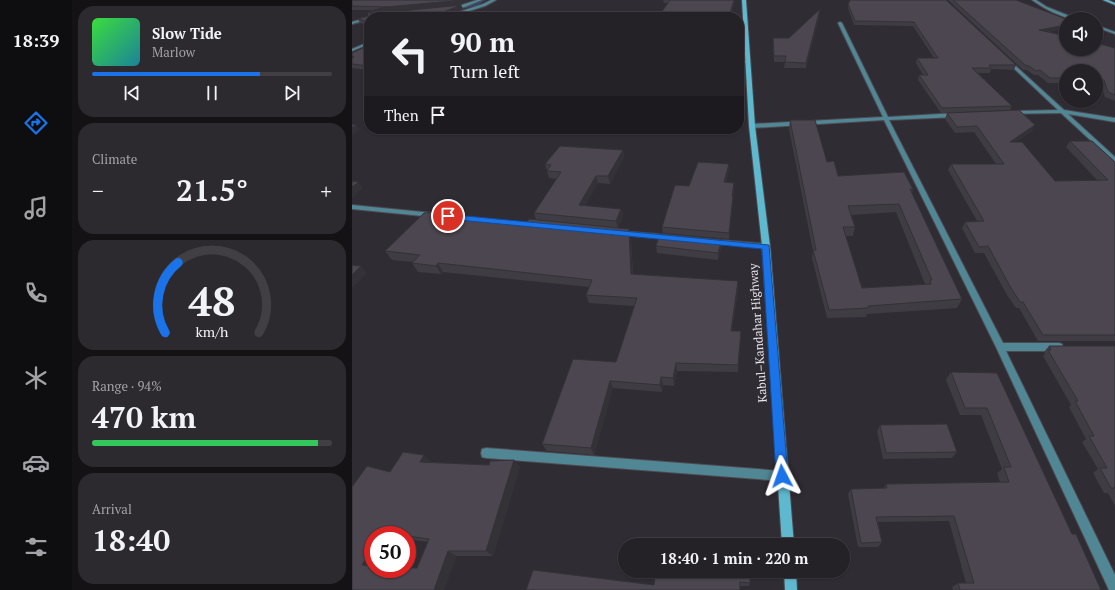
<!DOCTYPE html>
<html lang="en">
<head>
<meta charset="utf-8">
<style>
  body { margin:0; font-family:"PT Serif",serif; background:#2c292f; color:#f1f3f6; height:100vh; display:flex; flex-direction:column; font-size:15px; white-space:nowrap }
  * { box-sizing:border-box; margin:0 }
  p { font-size:13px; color:#a3a3a7 }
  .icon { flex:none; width:22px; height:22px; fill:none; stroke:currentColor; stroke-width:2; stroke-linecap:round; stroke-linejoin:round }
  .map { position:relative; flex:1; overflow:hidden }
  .drawer { display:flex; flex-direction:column; gap:6px; padding:6px; background:#141215; width:280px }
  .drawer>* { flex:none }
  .banner { position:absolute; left:12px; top:12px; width:380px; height:122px; border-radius:16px; box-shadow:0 1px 3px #0004,0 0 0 1px #413e44; background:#242127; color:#f1f3f6; overflow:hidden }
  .tools { position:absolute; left:707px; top:12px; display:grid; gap:8px }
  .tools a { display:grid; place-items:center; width:44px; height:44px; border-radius:50%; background:#242127; box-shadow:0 1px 3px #0004,0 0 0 1px #413e44; font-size:20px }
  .speed { position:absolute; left:12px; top:526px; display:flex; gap:8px; font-size:20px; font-weight:700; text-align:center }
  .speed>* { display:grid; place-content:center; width:52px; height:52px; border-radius:50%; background:#242127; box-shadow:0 1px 3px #0004,0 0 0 1px #413e44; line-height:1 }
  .speed .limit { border:6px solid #d22; background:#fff; color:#111 }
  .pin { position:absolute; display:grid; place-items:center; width:34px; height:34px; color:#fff; margin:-17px; border:2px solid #fff; border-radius:50%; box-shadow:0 1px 4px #0007 }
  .me { position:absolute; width:44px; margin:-22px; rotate:356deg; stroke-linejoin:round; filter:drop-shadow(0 0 3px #0008) }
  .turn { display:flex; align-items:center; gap:14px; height:84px; padding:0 20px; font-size:18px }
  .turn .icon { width:52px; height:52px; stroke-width:2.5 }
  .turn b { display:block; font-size:28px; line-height:34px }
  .then { display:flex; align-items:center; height:38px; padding:0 20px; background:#0003; gap:8px; font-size:15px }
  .big { font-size:30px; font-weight:700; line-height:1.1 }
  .drawer .widget { flex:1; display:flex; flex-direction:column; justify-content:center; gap:6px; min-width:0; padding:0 14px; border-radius:16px; background:#2c292f }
  .drawer .dial { align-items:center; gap:0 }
  .dial svg { height:104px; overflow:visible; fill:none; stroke:#413e44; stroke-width:7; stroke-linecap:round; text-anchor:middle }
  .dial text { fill:#f1f3f6; stroke:none }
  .song { display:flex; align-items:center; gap:12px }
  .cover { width:48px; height:48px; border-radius:6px; background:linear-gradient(135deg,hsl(120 70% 55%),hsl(190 70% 35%)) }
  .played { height:4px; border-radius:2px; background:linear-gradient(90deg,#1a73e8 70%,#413e44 70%) }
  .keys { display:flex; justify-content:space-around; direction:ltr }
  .heat { display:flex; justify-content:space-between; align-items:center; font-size:22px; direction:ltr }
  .charge { height:6px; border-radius:3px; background:linear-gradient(90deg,#34c759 94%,#413e44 0) }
  .trip { position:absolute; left:266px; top:538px; width:232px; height:40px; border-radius:20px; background:#242127; box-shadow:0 1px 3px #0004,0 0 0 1px #413e44; font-weight:700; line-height:40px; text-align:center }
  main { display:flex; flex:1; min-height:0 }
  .tabs { display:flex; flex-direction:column; width:72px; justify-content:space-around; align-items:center; background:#0e0d10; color:#a3a3a7 }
  .tabs .icon { width:28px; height:28px }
  .tabs .current { color:#1a73e8 }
  .tabs b { font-size:18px; color:#f1f3f6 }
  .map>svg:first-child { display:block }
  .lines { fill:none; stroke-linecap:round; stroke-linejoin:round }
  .stream { fill:#2d4b71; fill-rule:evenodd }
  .lane-casing { stroke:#4d4951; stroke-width:2 }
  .street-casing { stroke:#4d4951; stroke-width:2 }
  .secondary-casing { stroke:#4d4951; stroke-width:2 }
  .lane { fill:#518694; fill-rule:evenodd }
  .street { fill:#518694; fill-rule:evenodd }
  .secondary { fill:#5eb8ce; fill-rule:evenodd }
  .wall { fill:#403c44; fill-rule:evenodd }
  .shaded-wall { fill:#343137 }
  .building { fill:#4b464f; stroke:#343137; fill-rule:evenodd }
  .route { fill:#1a73e8; stroke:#114b97 }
  .labels { text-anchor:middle; stroke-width:3.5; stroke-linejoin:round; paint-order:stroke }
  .street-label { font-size:12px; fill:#e7e4ea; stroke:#302c34 }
</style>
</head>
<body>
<main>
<nav class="tabs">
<b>18:39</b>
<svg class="icon current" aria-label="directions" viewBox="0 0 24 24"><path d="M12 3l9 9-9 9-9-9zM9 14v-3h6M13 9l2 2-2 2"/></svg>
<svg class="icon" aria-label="music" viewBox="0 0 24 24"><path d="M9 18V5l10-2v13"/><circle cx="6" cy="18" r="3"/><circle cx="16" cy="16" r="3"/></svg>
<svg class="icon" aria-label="phone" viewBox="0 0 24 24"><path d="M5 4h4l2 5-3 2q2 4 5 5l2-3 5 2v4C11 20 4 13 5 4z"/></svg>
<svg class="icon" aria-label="climate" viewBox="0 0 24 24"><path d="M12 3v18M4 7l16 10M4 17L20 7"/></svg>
<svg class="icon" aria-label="car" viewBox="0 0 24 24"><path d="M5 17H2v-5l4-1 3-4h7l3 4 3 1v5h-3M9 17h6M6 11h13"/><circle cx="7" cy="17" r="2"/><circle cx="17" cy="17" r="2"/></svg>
<svg class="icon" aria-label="filters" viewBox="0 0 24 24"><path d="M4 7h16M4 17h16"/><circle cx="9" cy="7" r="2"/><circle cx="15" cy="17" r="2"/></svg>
</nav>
<section class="drawer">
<div class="widget">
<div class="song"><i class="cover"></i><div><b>Slow Tide</b><p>Marlow</p></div></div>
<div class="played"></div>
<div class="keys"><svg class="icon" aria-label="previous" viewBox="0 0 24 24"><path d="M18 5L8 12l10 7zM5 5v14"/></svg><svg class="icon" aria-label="pause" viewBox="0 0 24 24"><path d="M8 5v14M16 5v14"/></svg><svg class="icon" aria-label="next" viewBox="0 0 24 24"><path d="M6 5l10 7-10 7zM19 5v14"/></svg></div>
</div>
<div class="widget"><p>Climate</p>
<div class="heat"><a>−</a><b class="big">21.5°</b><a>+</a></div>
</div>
<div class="widget dial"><svg viewBox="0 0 100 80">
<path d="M14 69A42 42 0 1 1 86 69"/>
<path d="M14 69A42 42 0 0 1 24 15" stroke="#1a73e8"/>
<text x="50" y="56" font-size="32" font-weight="700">48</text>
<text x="50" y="72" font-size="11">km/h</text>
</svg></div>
<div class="widget"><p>Range · 94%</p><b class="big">470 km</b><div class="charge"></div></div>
<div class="widget"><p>Arrival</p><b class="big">18:40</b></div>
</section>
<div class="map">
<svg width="763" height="590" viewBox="0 0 763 590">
  <rect width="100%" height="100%" fill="#302c34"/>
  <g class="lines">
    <!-- stream -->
    <path class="stream" d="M131,0H134L124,6L104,10L103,9L122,4Z
      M17,19V21L0,25V23Z"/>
    <defs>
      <path id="lane" d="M387,61H396L398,62L396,63H387Z
        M134,448L430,471L434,472L435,476L434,480L430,481L134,458L130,457L129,453L130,449Z"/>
      <path id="street" d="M125,0H130L113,7L99,10L97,9Z
        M139,0H144L133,6L98,17H92L131,4Z
        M680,0H684L695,7L725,19C711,19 691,8 680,0Z
        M17,17V19L0,24V22Z
        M488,22L490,23L536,117L605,113L608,115L605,117L537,120L651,343H707L710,344L711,347L710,350L707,351H654L763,575V590H757L644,347L532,120L400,128L397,126L400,124L531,117L486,23Z
        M744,25L763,32V34L744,27Z
        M17,42V44L0,51V49Z
        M656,59L712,110L763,118V122L716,114L763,157V162L761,161L709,113L657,114V112L659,111L706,110L654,61V60Z
        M0,205L81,213L84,215L81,217L0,209Z
        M266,231L318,235L322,237L318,239L268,235H266L264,233Z
        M356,239L414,244L418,246L414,248L359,243H356L355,241Z"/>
      <path id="secondary" d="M390,0H394L403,126L418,246L442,545H430L410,246L397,126Z
        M751,0H756L763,3V5Z
        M432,571H444L445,590H433Z"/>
    </defs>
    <!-- lane casing -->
    <use href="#lane" class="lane-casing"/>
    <!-- street casing -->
    <use href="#street" class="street-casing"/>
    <!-- secondary casing -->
    <use href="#secondary" class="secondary-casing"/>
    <!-- lane -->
    <use href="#lane" class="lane"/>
    <!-- street -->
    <use href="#street" class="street"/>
    <!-- secondary -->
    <use href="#secondary" class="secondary"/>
  </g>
  <!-- wall -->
  <path class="wall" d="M0,0H115L116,1L103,5H109L111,9L96,15L17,17V25L8,23L6,19L16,16L21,10H0ZM98,6L30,13L36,12Z
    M311,0H383L379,17H306L316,3H312Z
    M594,0L664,65L662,70L639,69L638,73H625L660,106L658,110L589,113L566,80L567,75H571L564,63L565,58H582L561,26L502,25L496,8V4Z
    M596,0H664L714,19V28L696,32L763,48V101L753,97L749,85H744V71H714V83H696L686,75H682L675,70H671Z
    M468,14L454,68H432L433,62H422L421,38H437Z
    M17,45V70L0,68V53Z
    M595,113L680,131L664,142L703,181L745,180L714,147L718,141L763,162V341H686L667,308H664L655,295L632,253H623L610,228L613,222L625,221L596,170L599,164H644L622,132L603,133L593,119Z
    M438,120L475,162L486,176L561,189L560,193L610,299L605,308L515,314L514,317L475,318L460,258L461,251L437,129ZM544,212L573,284L510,288L494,236H501L503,227L499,215Z
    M271,150L272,157L258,184L246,183L233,206L269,209L271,216L266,228L279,238L281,274L386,281V290L380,331H389L386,372L325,371L322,386L311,385L310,392L261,388L242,455L195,451L190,444L264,362L282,306L237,303L234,295L237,287L91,272L89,274L66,272L60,263L61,262L40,260L33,251L184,220L182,213L205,179L197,178L193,164Z
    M377,170L374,182L382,183V189L381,196V202L377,239L311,233L310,227L337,186Z
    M370,239V245L366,260L305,253L304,246Z
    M697,346H763V506L756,493H752L741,473L746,469L730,442L734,439L717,407L719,405L691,356L693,354L692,352Z
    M599,372L645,373L720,534L749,590H601L600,587L606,583H614L597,521L526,522L530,542L526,547H506L496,494L499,489L532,488L534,484L648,482L645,473L650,469L629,415H608L594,380Z
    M528,425L605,452L600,458L531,459L525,431Z
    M162,460L168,467L141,556H105L0,590L38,472L80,462V463L137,465ZM21,535H55V539L76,542L65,568L21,569Z
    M304,571L398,583L397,586L302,585Z"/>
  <!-- shaded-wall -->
  <path class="shaded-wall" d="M106,0H115L116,1L103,6L36,12L21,16L17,13L18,11L34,7Z
    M382,0H383L379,17H377Z
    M109,5L111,9L96,15L97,17H92L89,13Z
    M468,9V14L454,68V63Z
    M714,25V28L685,34L687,30Z
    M4,125L8,130L0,135V128Z
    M683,125L680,131L655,148L658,142Z
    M271,150L272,157L258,184L256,176Z
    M377,164V170L372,188V182Z
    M244,176L246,183L229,213L227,205Z
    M7,182L11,188L0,198V187Z
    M382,183V189L380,202V196Z
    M381,196V202L377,239V233Z
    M269,209L271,216L266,229L264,221Z
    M277,229L279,238L281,283L279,274Z
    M370,239V245L366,260V253Z
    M86,263L91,272L89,274L84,266Z
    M9,266L15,273L0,288V275Z
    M386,281V290L379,339V331Z
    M389,331V340L386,372V365Z
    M324,363L325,371L322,386L321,378Z
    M309,377L311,385L310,392L308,385Z
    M258,381L261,388L242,455L239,448Z
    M72,455L80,462L76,469L68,462Z
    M162,460L168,467L141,556L134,551Z
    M29,532L35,535H27Z
    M21,546V568L10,565Z
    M96,551L105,556L92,590H82Z"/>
  <!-- building -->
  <path class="building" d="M0,0H106L101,1L34,7L18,11L17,13L19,14L109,5L89,13L96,14L92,17H17V22L6,19L16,16V12L36,7L0,6Z
    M318,0H382L377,17H306Z
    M498,0H594L664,65H637L639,68H620L660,106L590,108L567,75H576L565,58H586L562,22L503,21L496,4Z
    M601,0H664L714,19V25L687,30L714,36V49H744V43L763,48V95L756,92L752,80H744V71H714V78H698L688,70L684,71L677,66L673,65Z
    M468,9L454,63L433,62L434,56H422L421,38H437Z
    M17,45V66L0,64V58L2,57L0,56V53Z
    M667,110L683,125L658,142H670L703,181L756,180L718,141H740L763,162V335H691L671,302H668L659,288L636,246L627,247L613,222L632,221L599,164H652L625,126L605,127L595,113Z
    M438,120H463L475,162L482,161L486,176L552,172L561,189H558L610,299L516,306L517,308L477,310L461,250H464ZM547,204L580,280H578L579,284L510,288L491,227H503L496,206Z
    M0,124L4,125L0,128Z
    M208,146L271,150L256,176H244L227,205L269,209L264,221L182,213L209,172L195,171L199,165L193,164Z
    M346,162L377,164L372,182L382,183L380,196H381L377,233L310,227L323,185L337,186Z
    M0,181L7,182L0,187Z
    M84,212L175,222L177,219L277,229L279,274L386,281L379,331H389L386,365L324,363L321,378L309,377L308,385L258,381L239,448L190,444L221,359L264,362L285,298L234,295L240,280L86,263L84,266L60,263L68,255L33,251L72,213Z
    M308,233L370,239L366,253L304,246Z
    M0,265L9,266L0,275Z
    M697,346H763V488H759L748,468H755L737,436H742L723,401H726L696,350H699Z
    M599,372L645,373L720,534H724L749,590H608L606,583H622L602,516L524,517L530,542L509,543L499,489L535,488L534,484L657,482L652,467H659L635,408H613Z
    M595,424L605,452L534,453L528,425Z
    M51,452L72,455L68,462L137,465L138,461L162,460L134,551H96L82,590H0V487L15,466L38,472ZM29,532L50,535H55V536L77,539L65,568H55V569H21V566L10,565L21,546V535H27Z
    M181,570L302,585L304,571H398V583L388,582V590H174Z"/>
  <!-- route -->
  <path class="route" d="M93,214L417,245L436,476L434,480L430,482L425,480L424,476L410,249L96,219L92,216Z"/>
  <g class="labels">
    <!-- street labels -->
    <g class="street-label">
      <text transform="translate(406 333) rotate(-94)" y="4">Kabul–Kandahar Highway</text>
    </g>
  </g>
</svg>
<div class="tools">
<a><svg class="icon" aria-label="sound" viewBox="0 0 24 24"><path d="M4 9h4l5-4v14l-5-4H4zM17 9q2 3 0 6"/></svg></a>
<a><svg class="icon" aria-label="search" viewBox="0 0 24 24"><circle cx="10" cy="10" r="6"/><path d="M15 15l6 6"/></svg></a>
</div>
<div class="speed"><div class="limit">50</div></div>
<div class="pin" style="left:96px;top:216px;background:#d93025"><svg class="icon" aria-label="arrive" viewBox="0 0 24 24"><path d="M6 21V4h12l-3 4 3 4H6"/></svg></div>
<svg class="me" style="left:430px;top:476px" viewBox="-20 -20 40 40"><path d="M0-17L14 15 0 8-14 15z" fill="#1a73e8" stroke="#fff" stroke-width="4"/></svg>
<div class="trip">18:40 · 1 min · 220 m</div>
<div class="banner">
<div class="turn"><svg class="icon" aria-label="left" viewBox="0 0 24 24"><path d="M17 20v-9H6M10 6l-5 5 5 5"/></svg><div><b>90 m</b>Turn left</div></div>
<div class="then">Then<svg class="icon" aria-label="arrive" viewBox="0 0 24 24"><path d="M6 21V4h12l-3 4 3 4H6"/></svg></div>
</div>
</div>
</main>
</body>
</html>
